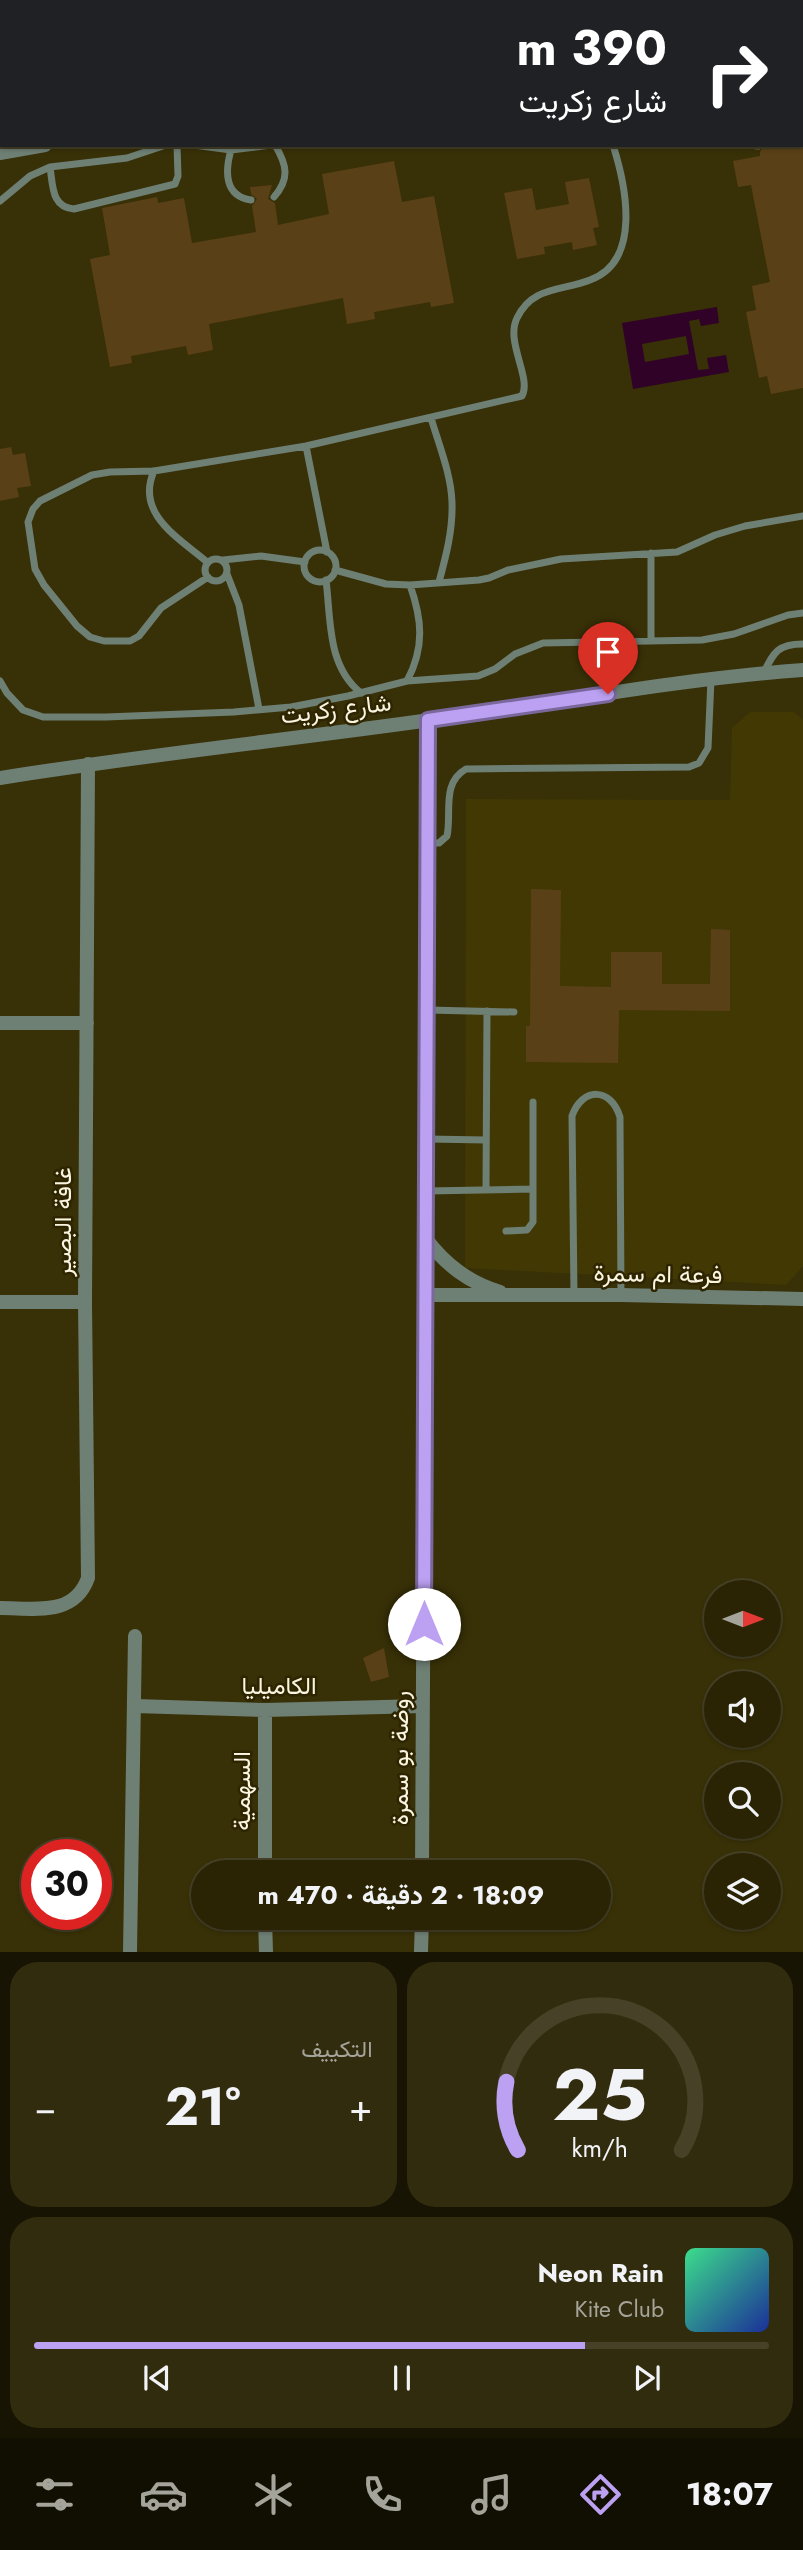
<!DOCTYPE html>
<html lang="ar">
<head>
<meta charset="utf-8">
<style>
  body { margin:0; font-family:Jost,Vazirmatn,sans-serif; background:#322c0f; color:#f1f3f6; direction:rtl; height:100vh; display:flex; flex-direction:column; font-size:26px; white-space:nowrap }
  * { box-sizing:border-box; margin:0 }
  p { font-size:23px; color:#a5a49a }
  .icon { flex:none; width:38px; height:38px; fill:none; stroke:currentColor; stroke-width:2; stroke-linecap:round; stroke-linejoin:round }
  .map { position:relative; height:1952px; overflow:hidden; direction:ltr }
  .drawer { display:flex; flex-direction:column; gap:10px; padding:10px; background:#171403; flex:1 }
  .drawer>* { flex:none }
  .hud { position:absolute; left:0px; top:0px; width:803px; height:147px; box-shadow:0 2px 5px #0004,0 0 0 2px #464127; direction:rtl; background:#202124; color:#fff; overflow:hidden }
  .needle { width:46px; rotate:90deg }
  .tools { position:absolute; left:704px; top:1580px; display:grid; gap:14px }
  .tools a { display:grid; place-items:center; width:77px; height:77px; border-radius:50%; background:#2a2405; box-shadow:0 2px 5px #0004,0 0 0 2px #464127; font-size:35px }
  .speed { position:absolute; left:21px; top:1839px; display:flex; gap:14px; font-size:35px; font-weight:700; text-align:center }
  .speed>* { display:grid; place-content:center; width:91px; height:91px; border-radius:50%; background:#2a2405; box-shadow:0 2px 5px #0004,0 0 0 2px #464127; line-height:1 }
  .speed .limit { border:10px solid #d22; background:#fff; color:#111 }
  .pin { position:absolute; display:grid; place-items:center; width:60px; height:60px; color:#fff; margin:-72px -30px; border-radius:50% 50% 50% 0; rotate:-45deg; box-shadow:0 0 7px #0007 }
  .pin .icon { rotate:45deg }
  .me { position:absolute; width:77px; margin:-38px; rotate:0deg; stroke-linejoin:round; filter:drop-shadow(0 0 5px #0008) }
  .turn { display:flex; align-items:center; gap:24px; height:147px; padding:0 21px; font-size:32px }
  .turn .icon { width:91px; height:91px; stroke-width:2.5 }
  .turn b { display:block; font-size:49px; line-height:60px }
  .big { font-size:52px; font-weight:700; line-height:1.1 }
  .drawer .card { flex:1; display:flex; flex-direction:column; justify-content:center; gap:10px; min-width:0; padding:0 24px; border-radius:28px; background:#322c0f }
  .drawer .dial { align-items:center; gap:0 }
  .dial svg { height:182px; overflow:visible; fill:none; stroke:#464127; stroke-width:7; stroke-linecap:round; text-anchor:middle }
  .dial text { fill:#f1f3f6; stroke:none }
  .song { display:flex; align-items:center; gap:21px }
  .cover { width:84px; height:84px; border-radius:10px; background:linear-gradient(135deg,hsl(150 70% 55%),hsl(230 70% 35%)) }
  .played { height:7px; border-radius:4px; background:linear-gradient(90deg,#bca0f2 75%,#464127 75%) }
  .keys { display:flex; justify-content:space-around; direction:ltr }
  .heat { display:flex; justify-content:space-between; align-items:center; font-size:38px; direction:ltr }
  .drawer .tiles { flex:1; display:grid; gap:10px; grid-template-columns:1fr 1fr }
  .card:last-child { grid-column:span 2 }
  .trip { position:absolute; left:191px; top:1860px; width:420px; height:70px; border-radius:35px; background:#2a2405; box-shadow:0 2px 5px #0004,0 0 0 2px #464127; font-weight:700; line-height:70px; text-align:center; direction:rtl }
  .dock { display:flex; height:112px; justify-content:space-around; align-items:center; background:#110e02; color:#a5a49a }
  .dock .icon { width:49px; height:49px }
  .dock .on { color:#bca0f2 }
  .dock b { font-size:32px; color:#f1f3f6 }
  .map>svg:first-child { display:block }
  .built { fill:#423804 }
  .water { fill:#300228; fill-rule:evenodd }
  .building { fill:#5a4017 }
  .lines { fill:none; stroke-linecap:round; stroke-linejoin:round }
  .lane { stroke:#6e7f74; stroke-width:7 }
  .street { stroke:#6e7f74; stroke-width:14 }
  .secondary { stroke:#91ab9a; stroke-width:14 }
  .highway { stroke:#c3edd2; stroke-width:21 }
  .route-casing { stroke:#7a689d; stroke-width:18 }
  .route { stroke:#bca0f2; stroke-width:12 }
  .labels { text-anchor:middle; stroke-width:5; stroke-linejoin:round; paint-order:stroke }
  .street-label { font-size:24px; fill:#faf5e0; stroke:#2e2500 }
</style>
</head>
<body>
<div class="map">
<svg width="803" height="1952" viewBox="0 0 803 1952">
  <rect width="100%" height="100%" fill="#383007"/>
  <!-- built -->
  <path class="built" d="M750,712H794L803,720V1266L786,1285L465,1268L466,799L730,800L732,728Z"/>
  <!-- water -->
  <path class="water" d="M717,307L719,323L701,326L699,319L689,321L698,370L709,369L707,358L726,355L729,372L633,389L622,323ZM686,336L689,354L645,362L642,344Z"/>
  <!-- building -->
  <path class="building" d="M764,145H803V388L771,394L767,376L759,378L746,312L756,310L752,286L770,282L751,185L738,187L733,161L760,156V152Z
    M394,161L402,202L434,196L454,303L431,307L430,302L374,312L375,319L347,324L343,298L209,324L213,350L188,355L186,346L131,356L132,363L110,367L90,259L110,255L102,208L157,197L158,203L184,198L192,243L256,232L252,206L257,199L251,194L250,187L272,185L268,199L275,203L278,225L329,214L322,174Z
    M589,178L599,227L593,228L597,245L573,250L572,242L544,247L545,254L517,259L504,193L532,188L536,210L569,204L565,182Z
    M11,447L13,455L25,453L31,486L17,488L19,497L0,501V449Z
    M531,889L561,890L560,986L611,987V952H662V984H710L711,929L730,930V1011L619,1010L618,1063L526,1062V1026H530Z
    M384,1648L389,1677L371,1682L363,1658Z"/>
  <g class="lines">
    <!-- lane -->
    <path class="lane" d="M802,24H803
      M802,99L803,100
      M194,145L231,150L271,145
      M749,145L758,146
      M231,150C225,171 224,196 251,200
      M50,167C53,185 51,207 74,209L175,184L178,176L177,145
      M274,197C290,179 287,165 275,145
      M0,201L30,176L50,167L127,158L166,145
      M431,418C439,445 451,474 452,502C453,530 446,556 439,582
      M306,446L327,552
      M154,471C135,514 179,538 207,562
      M304 566a16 16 0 1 1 32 0a16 16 0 1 1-32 0Z
      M651,553V641
      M205 570a11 11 0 1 1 22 0a11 11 0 1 1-22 0Z
      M223,560L261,556L305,562
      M335,570L386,584L410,585L479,580L489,578L508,570L561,559L677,552L715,535L745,526L803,516
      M227,574L239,605L259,709
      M208,577L161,608L139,636L130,641H104L90,637L77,626L44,585L35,569L28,522L33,509L40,501L92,475L110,472L154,471L306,446L522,396C532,378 505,342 517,318C532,286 562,291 590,280C642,261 626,186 613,145
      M326,580C331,620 327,666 361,693
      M764,672C774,652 778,644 803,644
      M0,681L7,693L23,710L43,717H106L234,712L291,707L348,696L407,681L478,676L495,669L515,654L543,643L702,640L734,634L788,615L803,613
      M407,681C425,647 422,619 410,585
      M428,843H439L447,836C452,813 441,783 466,769L689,767L699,763L708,748L711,679
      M428,1010L514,1012
      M427,1139L486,1140
      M486,1190L487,1011
      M427,1191L533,1189
      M506,1231L527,1230L533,1222V1102
      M574,1296L572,1116C582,1087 611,1087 620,1117L621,1295"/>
    <!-- street -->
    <path class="street" d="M0,153L45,145
      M0,778C143,755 287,740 430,720C554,703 678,679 803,670
      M0,1023H87
      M426,1239C446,1265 468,1282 500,1292
      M426,1295H621L803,1299
      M0,1302H85
      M0,1608C34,1608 74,1617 88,1578L85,1302L88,764
      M135,1706L265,1710L423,1706
      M265,1710V1872
      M422,1872L428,720
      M265,1918L266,1952
      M130,1952L135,1636
      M421,1952L422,1918"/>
    <!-- secondary -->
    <path class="secondary" d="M728,2L737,0
      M0,135L2,134"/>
    <!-- highway -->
    <path class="highway" d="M28,2L38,0
      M295,2L305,0
      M498,2L508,0
      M0,6H2
      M0,53H2
      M0,90H2"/>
  </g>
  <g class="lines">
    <defs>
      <path id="route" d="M424,1624L428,720L608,694"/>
    </defs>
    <!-- route casing -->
    <use href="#route" class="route-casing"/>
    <!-- route -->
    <use href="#route" class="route"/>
  </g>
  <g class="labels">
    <!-- street labels -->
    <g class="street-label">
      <text transform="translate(336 709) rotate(-7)" y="8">شارع زكريت</text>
      <text transform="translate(63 1222) rotate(-90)" y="8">غافة البصير</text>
      <text transform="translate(658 1274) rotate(1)" y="8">فرعة ام سمرة</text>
      <text x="279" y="1694">الكاميليا</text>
      <text transform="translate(400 1758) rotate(-90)" y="8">روضة بو سمرة</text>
      <text transform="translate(242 1791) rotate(-90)" y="8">السهمية</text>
    </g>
  </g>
</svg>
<div class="tools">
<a><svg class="needle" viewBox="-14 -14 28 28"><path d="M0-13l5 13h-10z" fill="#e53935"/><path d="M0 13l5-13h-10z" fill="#a5a49a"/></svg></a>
<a><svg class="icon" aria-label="sound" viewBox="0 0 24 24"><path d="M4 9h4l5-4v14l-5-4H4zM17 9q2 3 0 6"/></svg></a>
<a><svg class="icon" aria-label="search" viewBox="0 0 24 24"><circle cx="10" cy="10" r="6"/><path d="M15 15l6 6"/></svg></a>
<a><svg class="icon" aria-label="layers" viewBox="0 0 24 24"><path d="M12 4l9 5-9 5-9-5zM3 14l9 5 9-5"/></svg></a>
</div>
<div class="speed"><div class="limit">30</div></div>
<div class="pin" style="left:608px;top:694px;background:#d93025"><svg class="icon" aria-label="arrive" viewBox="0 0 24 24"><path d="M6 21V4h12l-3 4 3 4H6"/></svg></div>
<svg class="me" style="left:424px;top:1624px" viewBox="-20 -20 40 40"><circle r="19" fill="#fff"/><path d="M0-13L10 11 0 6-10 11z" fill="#bca0f2"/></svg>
<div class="trip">18:09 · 2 دقيقة · 470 m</div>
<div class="hud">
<div class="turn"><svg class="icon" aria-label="right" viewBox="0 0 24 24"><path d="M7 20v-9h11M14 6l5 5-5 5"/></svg><div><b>390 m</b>شارع زكريت</div></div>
</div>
</div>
<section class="drawer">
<div class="tiles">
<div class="card dial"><svg viewBox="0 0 100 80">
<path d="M14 69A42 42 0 1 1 86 69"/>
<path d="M14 69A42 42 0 0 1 9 39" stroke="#bca0f2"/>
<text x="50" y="56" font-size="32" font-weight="700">25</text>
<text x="50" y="72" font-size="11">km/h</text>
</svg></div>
<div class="card"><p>التكييف</p>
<div class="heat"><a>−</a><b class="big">21°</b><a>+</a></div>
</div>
<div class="card">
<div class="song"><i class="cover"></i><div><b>Neon Rain</b><p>Kite Club</p></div></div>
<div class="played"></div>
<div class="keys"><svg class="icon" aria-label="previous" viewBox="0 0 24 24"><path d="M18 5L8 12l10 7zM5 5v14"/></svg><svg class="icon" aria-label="pause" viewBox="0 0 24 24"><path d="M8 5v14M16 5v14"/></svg><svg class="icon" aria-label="next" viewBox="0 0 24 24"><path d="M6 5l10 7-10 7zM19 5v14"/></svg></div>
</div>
</div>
</section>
<nav class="dock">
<b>18:07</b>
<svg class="icon on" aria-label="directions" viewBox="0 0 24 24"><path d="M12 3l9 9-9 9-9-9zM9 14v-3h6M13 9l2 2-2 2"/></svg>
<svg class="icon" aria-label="music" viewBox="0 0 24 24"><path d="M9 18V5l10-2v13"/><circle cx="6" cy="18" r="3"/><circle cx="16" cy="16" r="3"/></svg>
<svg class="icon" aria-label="phone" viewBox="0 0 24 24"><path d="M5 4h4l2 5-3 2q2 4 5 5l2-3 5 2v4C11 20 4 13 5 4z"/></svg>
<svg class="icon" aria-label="climate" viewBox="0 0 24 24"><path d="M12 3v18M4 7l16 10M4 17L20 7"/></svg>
<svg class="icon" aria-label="car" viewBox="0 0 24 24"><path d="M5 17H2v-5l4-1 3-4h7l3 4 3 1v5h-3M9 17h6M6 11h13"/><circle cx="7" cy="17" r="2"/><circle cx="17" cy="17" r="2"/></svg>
<svg class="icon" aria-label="filters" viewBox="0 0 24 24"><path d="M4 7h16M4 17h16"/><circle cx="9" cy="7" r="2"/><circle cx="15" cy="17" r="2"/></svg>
</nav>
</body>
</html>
